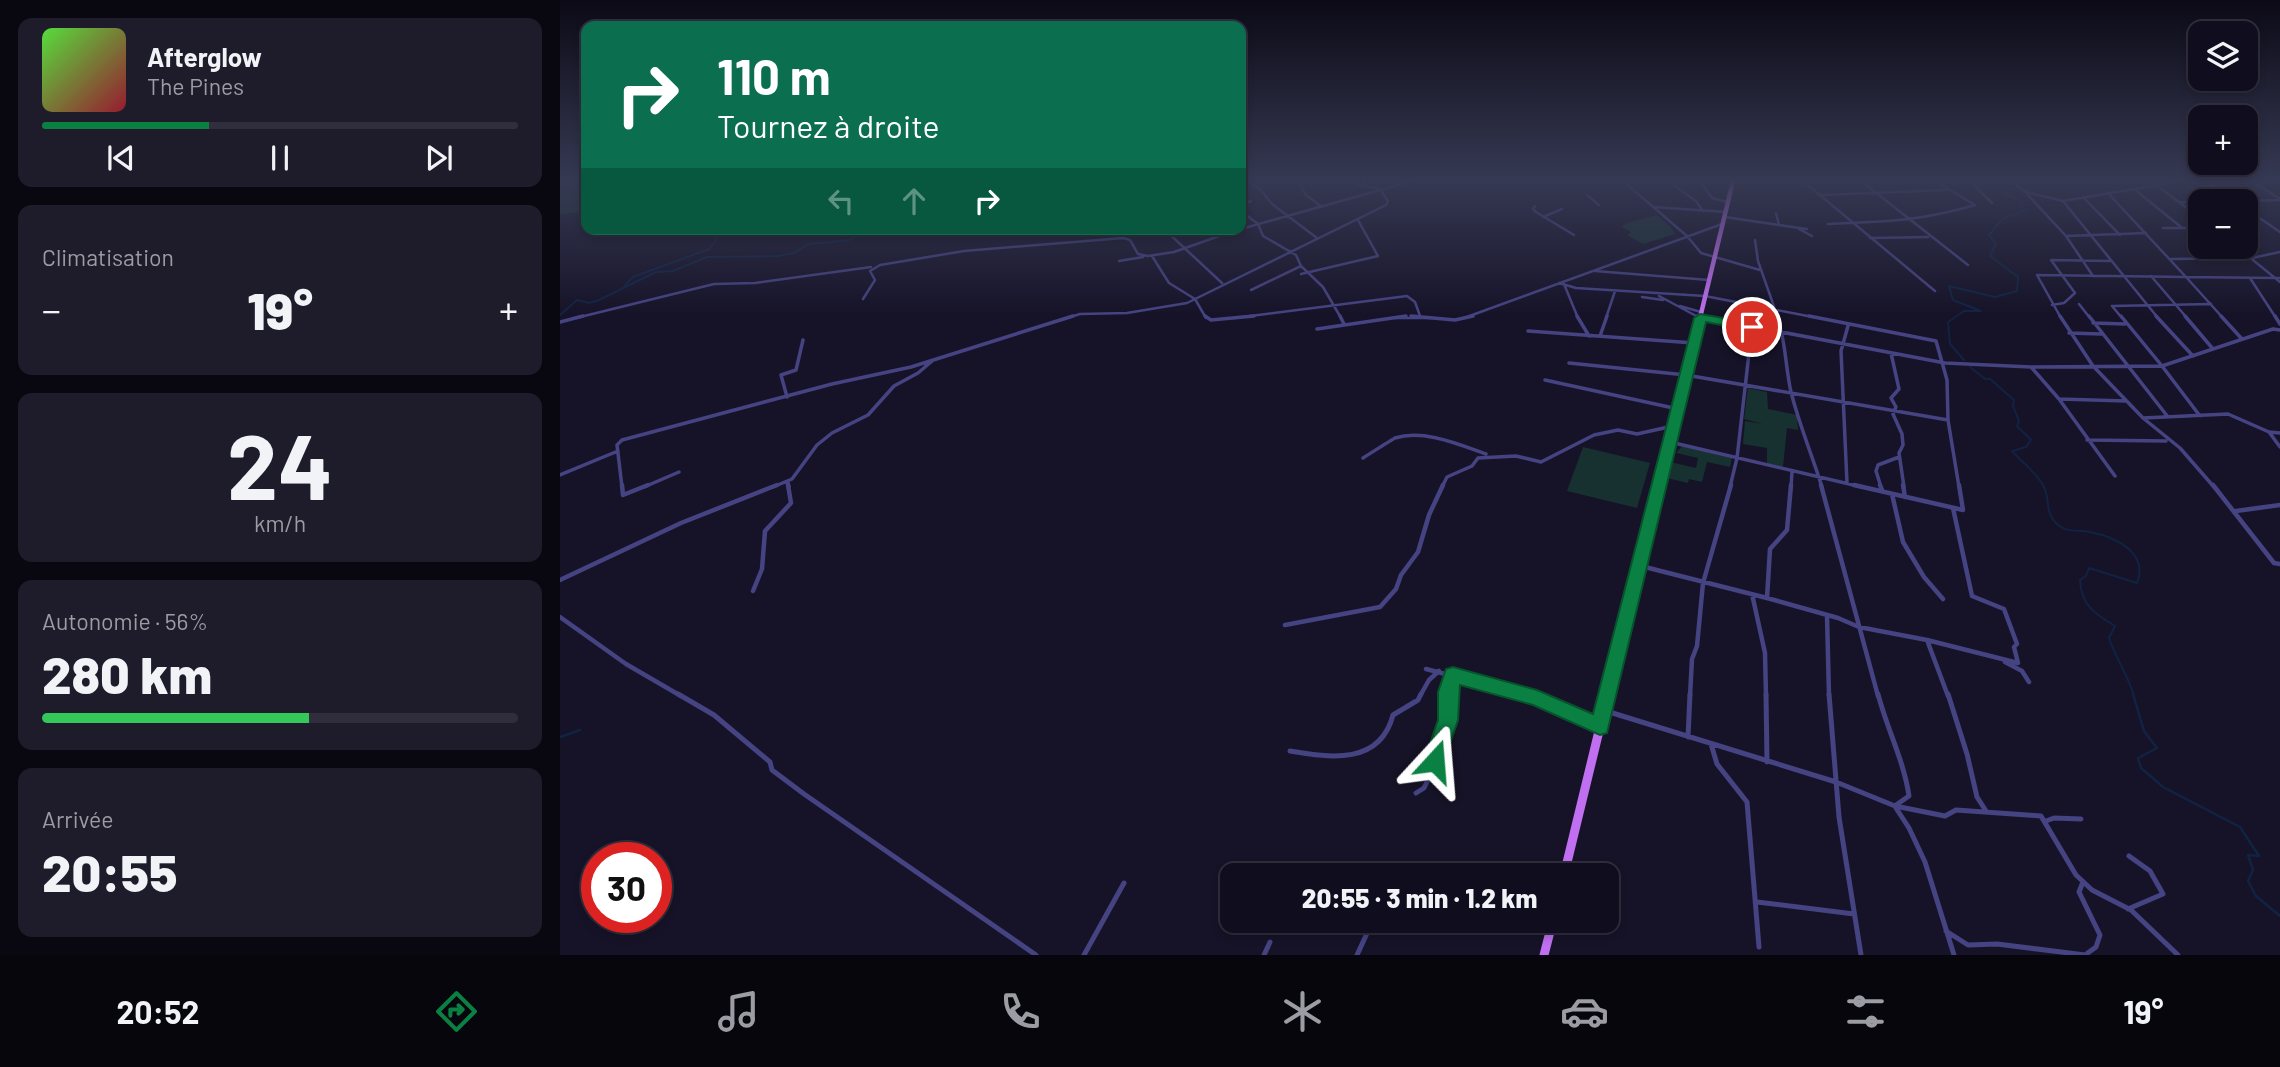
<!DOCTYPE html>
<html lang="fr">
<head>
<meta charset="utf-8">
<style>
  body { margin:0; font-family:Barlow,sans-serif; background:#1e1c2b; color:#f1f3f6; height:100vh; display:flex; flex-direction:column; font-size:26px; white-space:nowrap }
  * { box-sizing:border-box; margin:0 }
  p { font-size:23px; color:#9c9ca4 }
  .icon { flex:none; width:38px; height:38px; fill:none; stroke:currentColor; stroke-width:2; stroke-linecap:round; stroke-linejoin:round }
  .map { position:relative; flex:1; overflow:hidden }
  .sheet { display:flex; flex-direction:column; gap:18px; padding:18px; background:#090810; width:560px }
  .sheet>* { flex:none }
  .guide { position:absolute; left:21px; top:21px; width:665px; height:214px; border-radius:14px; box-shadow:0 4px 10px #0003,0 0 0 2px #302e3c; background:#0b6e4f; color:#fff; overflow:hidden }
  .tools { position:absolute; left:1628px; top:21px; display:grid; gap:14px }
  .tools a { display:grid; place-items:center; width:70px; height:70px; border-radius:14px; background:#100e1e; box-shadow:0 4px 10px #0003,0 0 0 2px #302e3c; font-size:35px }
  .speed { position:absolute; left:21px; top:842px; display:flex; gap:14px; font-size:35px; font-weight:700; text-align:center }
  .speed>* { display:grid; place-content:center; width:91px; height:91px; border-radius:50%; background:#100e1e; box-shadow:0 4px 10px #0003,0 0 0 2px #302e3c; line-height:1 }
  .speed .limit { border:10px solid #d22; background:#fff; color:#111 }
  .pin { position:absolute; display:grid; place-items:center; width:60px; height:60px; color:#fff; margin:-30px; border:4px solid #fff; border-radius:50%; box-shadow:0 2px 7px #0007 }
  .me { position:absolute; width:77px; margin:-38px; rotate:19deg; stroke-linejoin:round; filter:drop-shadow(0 0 5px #0008) }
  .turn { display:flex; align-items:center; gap:24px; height:147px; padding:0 21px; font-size:32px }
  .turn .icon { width:91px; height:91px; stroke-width:2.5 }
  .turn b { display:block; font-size:49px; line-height:60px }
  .lanes { display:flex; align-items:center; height:66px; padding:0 21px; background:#0003; justify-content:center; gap:35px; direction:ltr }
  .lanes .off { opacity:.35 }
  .big { font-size:52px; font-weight:800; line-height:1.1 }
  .sheet .card { flex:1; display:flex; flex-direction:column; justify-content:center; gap:10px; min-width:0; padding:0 24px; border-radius:14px; background:#1e1c2b }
  .sheet .dial { align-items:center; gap:0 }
  .dial b { font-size:91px; line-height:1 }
  .song { display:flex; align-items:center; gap:21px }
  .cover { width:84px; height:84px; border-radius:10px; background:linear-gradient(135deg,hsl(110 70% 55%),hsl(350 70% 35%)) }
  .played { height:7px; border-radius:4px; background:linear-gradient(90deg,#0b8043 35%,#302e3c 35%) }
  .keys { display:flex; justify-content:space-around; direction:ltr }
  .heat { display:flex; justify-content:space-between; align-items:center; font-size:38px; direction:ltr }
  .charge { height:10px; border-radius:5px; background:linear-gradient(90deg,#34c759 56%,#302e3c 0) }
  .trip { position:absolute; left:660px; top:863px; width:399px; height:70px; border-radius:14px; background:#100e1e; box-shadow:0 4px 10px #0003,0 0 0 2px #302e3c; font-weight:800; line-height:70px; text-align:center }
  .menu { display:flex; height:112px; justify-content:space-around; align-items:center; background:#06060c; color:#9c9ca4 }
  .menu .icon { width:49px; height:49px }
  .menu .current { color:#0b8043 }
  .menu b { font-size:32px; color:#f1f3f6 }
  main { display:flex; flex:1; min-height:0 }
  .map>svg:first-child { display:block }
  .green { fill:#173130 }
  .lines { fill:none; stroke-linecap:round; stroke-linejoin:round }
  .stream-far1 { stroke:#112343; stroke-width:2 }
  .stream { stroke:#112343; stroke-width:2.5 }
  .street-far3 { stroke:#454382; stroke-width:2.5 }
  .street-far2 { stroke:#454382; stroke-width:3.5 }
  .street-far1 { stroke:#454382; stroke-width:4.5 }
  .street { stroke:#454382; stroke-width:5 }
  .primary-far3 { stroke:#bf6ff0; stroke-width:4.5 }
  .primary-far2 { stroke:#bf6ff0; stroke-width:5 }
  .primary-far1 { stroke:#bf6ff0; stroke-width:7 }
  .primary { stroke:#bf6ff0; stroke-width:9 }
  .route { fill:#0b8043; stroke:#07532c; stroke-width:2 }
</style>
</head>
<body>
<main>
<section class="sheet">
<div class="card">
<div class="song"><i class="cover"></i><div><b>Afterglow</b><p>The Pines</p></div></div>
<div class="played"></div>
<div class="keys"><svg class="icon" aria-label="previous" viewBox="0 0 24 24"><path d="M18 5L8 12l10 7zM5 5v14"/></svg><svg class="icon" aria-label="pause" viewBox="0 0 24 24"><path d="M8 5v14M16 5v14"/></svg><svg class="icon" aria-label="next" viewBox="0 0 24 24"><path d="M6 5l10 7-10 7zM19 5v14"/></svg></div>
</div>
<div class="card"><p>Climatisation</p>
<div class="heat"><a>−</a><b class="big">19°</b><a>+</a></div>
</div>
<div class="card dial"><b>24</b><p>km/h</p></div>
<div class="card"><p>Autonomie · 56%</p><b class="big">280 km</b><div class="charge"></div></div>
<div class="card"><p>Arrivée</p><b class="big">20:55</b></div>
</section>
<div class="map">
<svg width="1720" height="955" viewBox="0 0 1720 955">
  <rect width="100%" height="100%" fill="#161328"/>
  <!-- green -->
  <path class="green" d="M0,185H26L22,212L0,214Z
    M1097,215L1110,226L1115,234L1083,244L1067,235L1071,232L1062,227L1066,223Z
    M1188,388L1207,392L1208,409L1237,415L1238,430L1227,428L1223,467L1207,464V448L1183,444L1185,421L1203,424L1184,419Z
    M1122,446L1172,458L1170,467L1147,462L1142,482L1129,479L1128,483L1107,478L1110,462L1136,468L1138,458L1116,453Z
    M1023,447L1090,463L1077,508L1007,491Z"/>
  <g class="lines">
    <!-- stream-far1 -->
    <path class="stream-far1" d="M1512,181L1524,184L1530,181
      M1463,189L1477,191L1493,183L1491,181
      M65,285L73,277L149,249L156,240L155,236L146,233L149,229
      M0,315L17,300L29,303L39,300L96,272L113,271L147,257L218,256L234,253L248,244L290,240L308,229
      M1404,360L1390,344L1388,322L1404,311H1421L1393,300L1389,286L1435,297L1457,291L1458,277L1430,256L1436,244L1429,235L1442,219L1465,210L1460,205L1462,202L1445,193L1447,189L1458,188
      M1410,367L1425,379H1430L1454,400L1453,406L1459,421L1457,426L1471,440L1466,447L1452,451C1462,462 1478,474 1484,487C1490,499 1485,511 1495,522C1506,534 1517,529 1530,532C1556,537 1589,553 1577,583L1529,568L1526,576L1520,580C1521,605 1535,614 1555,626L1549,638C1556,659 1568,675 1574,696"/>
    <!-- stream -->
    <path class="stream" d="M1573,694L1584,731L1597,748L1578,758L1581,768L1603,787L1680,827L1699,856L1688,855L1693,870L1688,881L1696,896L1720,916
      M0,737L20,730"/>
    <!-- street-far3 -->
    <path class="street-far3" d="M686,181L700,189L712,204L757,238
      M791,181L802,186
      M1063,181L1127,236L1141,253L1200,270
      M1108,181L1136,201L1143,211
      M1140,181L1152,198L1167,202
      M1243,181L1375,291
      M1301,181L1408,265
      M1410,181L1432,203
      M1451,181L1466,192L1503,201L1622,181
      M1591,181L1640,218
      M1646,181L1675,201
      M1692,181L1720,199
      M1716,181L1720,184
      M740,185L746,195L762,207
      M1574,189L1621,227
      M1547,192L1626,277L1720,278
      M1467,194L1506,236L1533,276
      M1027,195L1039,205
      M1261,195L1386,190
      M1523,197L1560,235
      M1503,201L1598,318
      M1683,201L1720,200
      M1621,202H1640
      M681,205L691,201
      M975,206L973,209L976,212L1014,235
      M1094,207L1166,212
      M1685,208L1720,232
      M681,211L698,224L703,236L736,255L741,266L763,287L781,318
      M983,217L1002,209
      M1165,217L1219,225L1216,213
      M1268,224C1323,222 1361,221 1415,205L1375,181
      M1219,225L1247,229
      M1603,228H1640
      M604,229L662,283
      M681,229L852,181
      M1239,229L1252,236
      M1506,236L1586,233
      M1310,238L1368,237
      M1195,240L1198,261L1218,318
      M1677,247L1720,282
      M592,256L609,283L635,299L646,318
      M1611,259L1692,258L1720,252
      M1491,260L1515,293L1504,303L1492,305
      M1492,260L1550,261
      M559,261L583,257
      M1035,271L1149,280
      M741,274L818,256L798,220
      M1591,276L1627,318
      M1690,278L1716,318
      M999,283L1016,288L1145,296L1258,318
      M1004,284L1018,318
      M691,290L741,266
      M1099,296L1140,318
      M1082,297L1103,300
      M303,299L315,280L310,271L320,265L404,251L563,238L570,240L578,254L588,256L614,252L679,229
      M1519,304L1530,318
      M1120,306L1141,312
      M1552,306L1651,304
      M1552,306L1562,318
      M16,318L154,284L195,283L311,267
      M507,318L520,314L567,313L627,303L826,205L828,201L820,189L802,185L805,181
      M674,318L847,296L855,302L860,316
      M834,318H872
      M904,318L1162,224
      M1046,318L1055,291
      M1501,318L1477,275L1626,277L1663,318"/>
    <!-- street-far2 -->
    <path class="street-far2" d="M645,316L651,320L694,316
      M780,316L784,324
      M851,316L895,320L913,316
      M1017,316L1029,336
      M1137,316L1385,363L1471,367L1602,366
      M1217,316C1226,341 1225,365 1231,392C1239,424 1252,455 1262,487
      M1500,316L1533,366L1583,418L1668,414L1709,432L1720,433
      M1529,316L1608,417
      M1561,316L1602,366
      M1596,316L1633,356
      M1625,316L1653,349
      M1661,316L1682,339
      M1715,316L1720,324
      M0,322L23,316
      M1533,323L1565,324
      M757,329L846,316
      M968,331L1134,343
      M1509,333L1541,334
      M1040,336L1047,316
      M1331,353L1339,389L1331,398L1336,407L1333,414L1342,434L1343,445L1339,453L1344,487
      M1009,363L1126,375L1388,420L1387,380L1376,341L1249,316
      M1471,367L1499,399L1555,476
      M985,380L1118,409
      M227,397L221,375L236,370L243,340
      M1499,399L1566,401
      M1640,416L1602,366L1713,329L1720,330
      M1583,418L1620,448L1654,487
      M1388,420L1399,487
      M1709,432L1720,447
      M1527,440L1606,441
      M1110,442L1302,487
      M803,458C806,456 833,439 835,438C864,429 900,445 926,454
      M0,475L58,451
      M228,482L229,487
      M1287,483L1281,351L1288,326
      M62,487L57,445L62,440L272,384L351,367L513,316
      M84,487L119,472
      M213,487L232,479L257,445L272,433L308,415L334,386L358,373L372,361
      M882,487L887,477L912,466L918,458L956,456L981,462L1034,435L1058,430L1077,434L1113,426
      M1170,487L1177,458L1192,327
      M1231,487L1232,472
      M1321,487L1316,471L1318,465L1339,457"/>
    <!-- street-far1 -->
    <path class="street-far1" d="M62,485L63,495L88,485
      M1261,485L1318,696
      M1294,485L1403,510L1399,485
      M1320,485L1322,490
      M1343,485L1345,497
      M1653,485L1714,563L1720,564
      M1332,494L1343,542L1364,577L1383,599
      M1676,511L1720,505
      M1081,566L1207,598L1278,618L1299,627L1367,640L1458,663L1454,647L1457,644L1444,609L1412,596L1393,508
      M0,580L121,523L217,485
      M193,591L202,569L205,531L231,503L228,485
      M1192,594L1205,653L1206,696
      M1207,598L1210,549L1227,530L1231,485
      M1267,615L1269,696
      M0,617L66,664L121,696
      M725,625L820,607L836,589L841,575L858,552L869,515L883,485
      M1367,640L1388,696
      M1445,662L1462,671L1469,682
      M866,669L969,696
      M860,696L869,680L879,671
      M887,696L893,675
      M1130,696L1132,659L1137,646L1143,583L1171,485"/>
    <!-- street -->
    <path class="street" d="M118,694L154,715L210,762L212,770L244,794L476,955
      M962,694L977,698L1038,726
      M1206,694L1207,762
      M1269,694L1279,817L1301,955
      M1318,694C1327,729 1344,761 1349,796L1336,805
      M1388,694L1407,754L1417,797L1426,811
      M1046,711L1276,782L1335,806L1385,816L1396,810L1481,816L1516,875L1532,890L1571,910L1618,955
      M1128,737L1130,694
      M1151,744L1157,764L1187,802L1199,947
      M730,751C771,758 820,765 833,715L858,700L861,694
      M856,793L864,788L875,766L877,751L888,720V694
      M1336,808L1349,828L1365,862L1394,955
      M1486,821L1494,818L1521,819
      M1197,902L1294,914
      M1568,909L1603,894L1590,871L1569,856
      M1386,931L1408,945L1437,944L1525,955L1536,947L1540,935L1519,892L1523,882
      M524,955L564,883
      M704,955L710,942
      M797,955L809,929"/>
    <!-- primary-far3 -->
    <path class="primary-far3" d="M1140,318L1173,181"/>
    <!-- primary-far2 -->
    <path class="primary-far2" d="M1099,487L1140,316"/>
    <!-- primary-far1 -->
    <path class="primary-far1" d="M1048,696L1099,485"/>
    <!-- primary -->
    <path class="primary" d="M1004,875L1048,694
      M984,955L993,920"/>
  </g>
  <!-- sky -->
  <linearGradient id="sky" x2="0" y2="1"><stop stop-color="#0c0a16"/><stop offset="0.57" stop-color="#363953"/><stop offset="1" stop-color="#363953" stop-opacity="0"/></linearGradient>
  <rect width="1720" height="315" fill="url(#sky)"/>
  <!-- route -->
  <path class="route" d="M1140,314L1192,323L1199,327L1192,331L1146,322L1047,733L1040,735L973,705L900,685L898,720L882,767L875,770L867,767L864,761L878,720V692L886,669L893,667L977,690L1033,714L1134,318Z"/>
</svg>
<div class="tools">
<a><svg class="icon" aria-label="layers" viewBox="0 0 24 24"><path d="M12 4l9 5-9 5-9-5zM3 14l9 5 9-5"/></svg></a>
<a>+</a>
<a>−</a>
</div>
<div class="speed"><div class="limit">30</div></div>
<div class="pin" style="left:1192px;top:327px;background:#d93025"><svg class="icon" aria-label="arrive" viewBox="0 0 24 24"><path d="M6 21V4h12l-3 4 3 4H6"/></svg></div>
<svg class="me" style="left:875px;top:761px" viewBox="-20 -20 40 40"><path d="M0-17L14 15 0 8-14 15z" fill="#0b8043" stroke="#fff" stroke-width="4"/></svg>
<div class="trip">20:55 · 3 min · 1.2 km</div>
<div class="guide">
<div class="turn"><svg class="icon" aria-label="right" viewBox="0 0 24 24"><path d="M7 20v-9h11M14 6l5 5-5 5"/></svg><div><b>110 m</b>Tournez à droite</div></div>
<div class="lanes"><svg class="icon off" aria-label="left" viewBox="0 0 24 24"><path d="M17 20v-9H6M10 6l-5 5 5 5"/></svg><svg class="icon off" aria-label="ahead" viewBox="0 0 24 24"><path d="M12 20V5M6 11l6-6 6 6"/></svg><svg class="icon" aria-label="right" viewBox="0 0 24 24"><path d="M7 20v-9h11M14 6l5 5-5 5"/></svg></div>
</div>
</div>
</main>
<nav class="menu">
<b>20:52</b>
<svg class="icon current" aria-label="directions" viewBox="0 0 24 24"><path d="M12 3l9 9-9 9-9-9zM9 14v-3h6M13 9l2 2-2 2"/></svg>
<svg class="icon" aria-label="music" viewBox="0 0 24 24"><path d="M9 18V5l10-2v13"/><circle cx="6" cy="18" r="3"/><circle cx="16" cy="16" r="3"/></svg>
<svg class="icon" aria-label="phone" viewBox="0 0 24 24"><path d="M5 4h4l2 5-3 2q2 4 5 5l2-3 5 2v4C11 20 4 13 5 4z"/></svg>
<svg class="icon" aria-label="climate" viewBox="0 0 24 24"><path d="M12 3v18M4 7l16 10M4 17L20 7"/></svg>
<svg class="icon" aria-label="car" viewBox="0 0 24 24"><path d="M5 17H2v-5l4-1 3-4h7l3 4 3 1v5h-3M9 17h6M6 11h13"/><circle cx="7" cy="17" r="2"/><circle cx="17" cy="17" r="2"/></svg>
<svg class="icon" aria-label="filters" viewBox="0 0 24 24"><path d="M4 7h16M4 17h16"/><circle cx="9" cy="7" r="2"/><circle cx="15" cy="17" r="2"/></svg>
<b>19°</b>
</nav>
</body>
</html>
